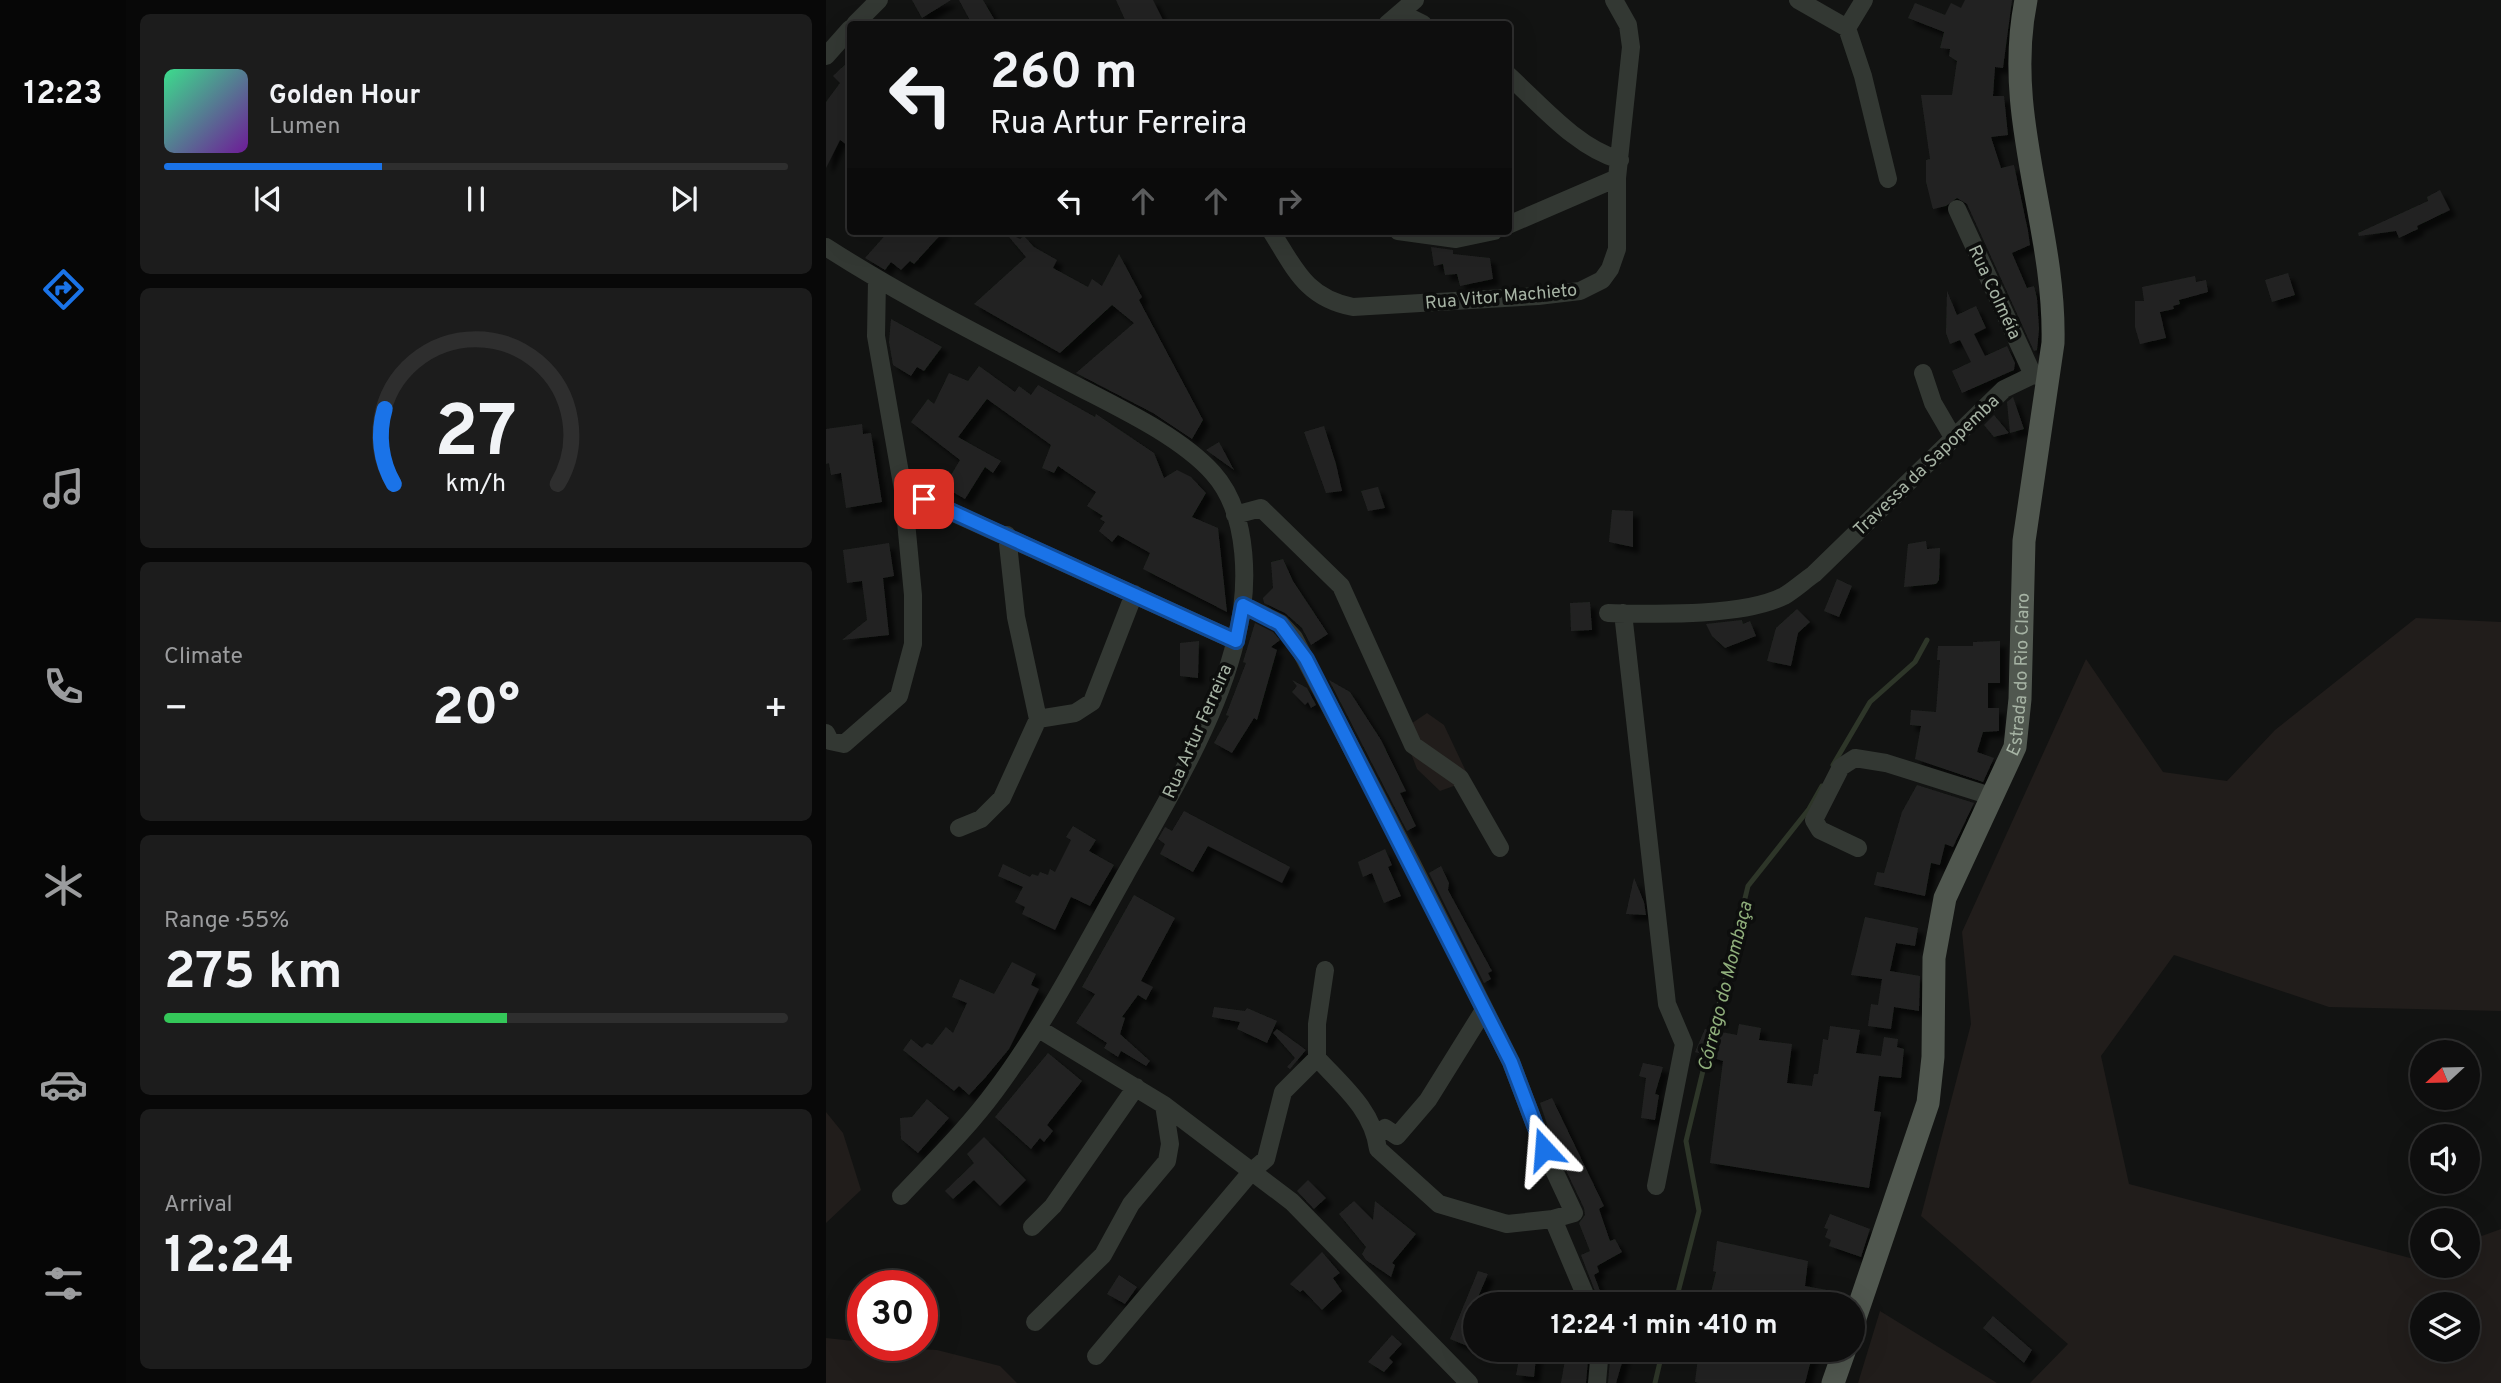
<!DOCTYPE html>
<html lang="en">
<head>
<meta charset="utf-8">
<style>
  body { margin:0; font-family:Overpass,sans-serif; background:#1c1c1c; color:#f1f3f6; height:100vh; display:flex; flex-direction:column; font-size:26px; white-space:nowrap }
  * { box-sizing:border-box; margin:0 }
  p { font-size:23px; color:#9b9c9e }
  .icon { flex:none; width:38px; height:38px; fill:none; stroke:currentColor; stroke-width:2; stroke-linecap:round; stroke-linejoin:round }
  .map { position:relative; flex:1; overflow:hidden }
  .drawer { display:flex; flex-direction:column; gap:14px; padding:14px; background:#080808; width:700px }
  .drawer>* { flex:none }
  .top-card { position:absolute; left:21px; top:21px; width:665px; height:214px; border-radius:7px; box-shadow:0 7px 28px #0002,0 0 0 2px #2e2e2e; background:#0e0e0e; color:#f1f3f6; overflow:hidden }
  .needle { width:46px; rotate:248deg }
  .tools { position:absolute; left:1584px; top:1040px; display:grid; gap:14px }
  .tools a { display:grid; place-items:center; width:70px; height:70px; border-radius:50%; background:#0e0e0e; box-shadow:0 7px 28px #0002,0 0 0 2px #2e2e2e; font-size:35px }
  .speed { position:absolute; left:21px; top:1270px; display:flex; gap:14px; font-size:35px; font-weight:700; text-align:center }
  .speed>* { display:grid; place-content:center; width:91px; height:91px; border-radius:50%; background:#0e0e0e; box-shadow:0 7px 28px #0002,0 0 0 2px #2e2e2e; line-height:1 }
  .speed .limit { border:10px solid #d22; background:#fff; color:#111 }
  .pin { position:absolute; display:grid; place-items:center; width:60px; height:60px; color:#fff; margin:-30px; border-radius:14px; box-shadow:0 4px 10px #0006 }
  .me { position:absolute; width:77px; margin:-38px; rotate:341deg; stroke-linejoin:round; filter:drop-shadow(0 0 5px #0008) }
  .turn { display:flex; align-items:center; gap:24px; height:147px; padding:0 28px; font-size:32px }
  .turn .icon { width:91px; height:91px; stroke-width:2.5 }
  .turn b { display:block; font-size:49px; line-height:60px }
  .lanes { display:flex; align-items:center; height:66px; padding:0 28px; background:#0003; justify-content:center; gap:35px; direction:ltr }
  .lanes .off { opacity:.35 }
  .big { font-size:52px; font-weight:700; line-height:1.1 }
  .drawer .tile { flex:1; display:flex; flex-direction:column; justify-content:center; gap:10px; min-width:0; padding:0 24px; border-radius:10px; background:#1c1c1c }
  .drawer .dial { align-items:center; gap:0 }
  .dial svg { height:182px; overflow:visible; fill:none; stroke:#2e2e2e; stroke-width:7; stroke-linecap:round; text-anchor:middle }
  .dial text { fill:#f1f3f6; stroke:none }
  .song { display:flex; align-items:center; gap:21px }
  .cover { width:84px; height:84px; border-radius:10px; background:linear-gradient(135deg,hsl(150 70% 55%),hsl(280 70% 35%)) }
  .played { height:7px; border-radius:4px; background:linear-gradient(90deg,#1a73e8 35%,#2e2e2e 35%) }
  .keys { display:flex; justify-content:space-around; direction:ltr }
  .heat { display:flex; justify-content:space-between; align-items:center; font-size:38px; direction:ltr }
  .charge { height:10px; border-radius:5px; background:linear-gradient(90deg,#34c759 55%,#2e2e2e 0) }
  .trip { position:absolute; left:637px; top:1292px; width:402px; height:70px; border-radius:35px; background:#0e0e0e; box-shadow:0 7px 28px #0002,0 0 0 2px #2e2e2e; font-weight:700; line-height:70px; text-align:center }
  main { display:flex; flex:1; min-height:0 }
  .tabs { display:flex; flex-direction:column; width:126px; justify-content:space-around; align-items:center; background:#060606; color:#9b9c9e }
  .tabs .icon { width:49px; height:49px }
  .tabs .on { color:#1a73e8 }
  .tabs b { font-size:32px; color:#f1f3f6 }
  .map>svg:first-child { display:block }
  .green { fill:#211d1b; fill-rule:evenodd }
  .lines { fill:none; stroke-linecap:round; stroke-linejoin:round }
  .stream { stroke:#2e3629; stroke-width:5 }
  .building { fill:#222422; filter:url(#shadow) }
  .minor { stroke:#333833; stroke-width:18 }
  .major { stroke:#50574f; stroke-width:23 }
  .route-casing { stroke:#114b97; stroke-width:18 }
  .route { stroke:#1a73e8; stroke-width:12 }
  .labels { text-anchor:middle; stroke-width:7; stroke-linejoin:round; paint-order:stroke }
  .street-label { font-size:18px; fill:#a6b3a4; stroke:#0d0e0d }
  .water-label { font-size:19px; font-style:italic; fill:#8fae7b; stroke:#0d0e0d }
</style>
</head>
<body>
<main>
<nav class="tabs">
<b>12:23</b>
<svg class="icon on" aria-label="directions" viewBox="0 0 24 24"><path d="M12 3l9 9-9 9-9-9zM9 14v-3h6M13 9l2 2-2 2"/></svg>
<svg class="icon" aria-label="music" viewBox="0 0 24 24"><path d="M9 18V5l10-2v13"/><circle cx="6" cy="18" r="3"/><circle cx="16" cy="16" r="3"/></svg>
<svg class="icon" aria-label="phone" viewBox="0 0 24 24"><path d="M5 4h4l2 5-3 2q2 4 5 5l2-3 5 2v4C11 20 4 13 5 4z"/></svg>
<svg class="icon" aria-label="climate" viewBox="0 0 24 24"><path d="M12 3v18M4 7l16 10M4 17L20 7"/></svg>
<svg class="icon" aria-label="car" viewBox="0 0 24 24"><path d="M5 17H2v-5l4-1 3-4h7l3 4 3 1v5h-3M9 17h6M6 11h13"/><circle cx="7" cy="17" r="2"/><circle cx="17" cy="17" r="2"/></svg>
<svg class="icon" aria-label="filters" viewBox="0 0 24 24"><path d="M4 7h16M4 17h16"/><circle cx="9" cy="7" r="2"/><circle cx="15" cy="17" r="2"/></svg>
</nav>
<section class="drawer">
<div class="tile">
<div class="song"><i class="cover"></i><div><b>Golden Hour</b><p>Lumen</p></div></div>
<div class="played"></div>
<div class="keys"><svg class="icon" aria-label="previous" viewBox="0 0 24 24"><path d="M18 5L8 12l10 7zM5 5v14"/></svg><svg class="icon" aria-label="pause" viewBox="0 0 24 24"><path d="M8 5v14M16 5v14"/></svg><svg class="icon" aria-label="next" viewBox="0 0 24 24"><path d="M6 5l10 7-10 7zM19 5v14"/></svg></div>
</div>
<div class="tile dial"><svg viewBox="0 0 100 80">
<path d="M14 69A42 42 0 1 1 86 69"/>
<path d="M14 69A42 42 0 0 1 10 36" stroke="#1a73e8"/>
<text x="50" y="56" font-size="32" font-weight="700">27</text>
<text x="50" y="72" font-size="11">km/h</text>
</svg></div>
<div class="tile"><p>Climate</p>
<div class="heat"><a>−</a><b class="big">20°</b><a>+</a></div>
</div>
<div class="tile"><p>Range · 55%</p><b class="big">275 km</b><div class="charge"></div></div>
<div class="tile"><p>Arrival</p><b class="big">12:24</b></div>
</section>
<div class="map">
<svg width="1675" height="1383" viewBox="0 0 1675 1383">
  <defs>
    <filter id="shadow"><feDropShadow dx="6" dy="6" stdDeviation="2" flood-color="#0009"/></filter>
  </defs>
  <rect width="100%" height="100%" fill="#121312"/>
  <!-- green -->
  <path class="green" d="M1590,618L1675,622V1011L1503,1007L1348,955L1275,1056L1303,1184L1588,1259L1596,1256V1265H1642V1241L1675,1229V1383H1204L1242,1344L1095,1216L1145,1024L1136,932L1260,659L1337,772L1401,781L1449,730ZM1596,1304H1642V1349H1596Z
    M601,713L618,725L644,780L614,791L591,769L576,730Z
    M0,1112L17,1133L35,1190L0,1223Z
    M1054,1311L1171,1383H1032Z
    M0,1338L37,1342V1346L111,1350L174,1366L191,1383H0Z"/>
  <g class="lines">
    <!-- stream -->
    <path class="stream" d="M1007,765L1044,702L1089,662L1101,640
      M885,1037L922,886L983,809L996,786
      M849,1304L873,1211L860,1141L882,1050
      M829,1383L837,1349"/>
  </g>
  <!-- building -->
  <path class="building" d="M86,0H125L96,18Z
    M133,0H157L171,24H146Z
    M290,0H327L339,24H301Z
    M1139,0H1186L1177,68L1169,67L1167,96H1178L1182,135L1165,137L1175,168L1188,165L1202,231L1204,245L1186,253L1201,288L1208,286L1211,298L1213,329L1211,350L1208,351L1141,204L1131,198L1120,206L1107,209L1100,182V160L1104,159L1095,95H1126L1131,61L1123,56L1124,49L1114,48L1118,32L1082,18L1089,3L1119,15L1125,3L1135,8Z
    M24,60V147L14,140L0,168V102L14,83L7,76Z
    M1614,190L1624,210L1591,226L1592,229L1573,238L1570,231L1533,236L1532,233L1602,201L1601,197Z
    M63,231H118L88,264L84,261L75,270L65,262L59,270L39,258Z
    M178,231L194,239L198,236L208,247L231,260L227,268L262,287L266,279L276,286L293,254L316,297L313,300L377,420L366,439L327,413L250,373L308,323L286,305L234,353L148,304L200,257Z
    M605,247L627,250V254L664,258L667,279L634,286L631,274L619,275L617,264L608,266Z
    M1462,273L1469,295L1446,302L1439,280Z
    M1369,276L1370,282L1380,280L1382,292L1353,300L1354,304L1347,306L1348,309L1334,312L1340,338L1314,344L1309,327V301H1318L1316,287Z
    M1121,291L1131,315L1150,306L1160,328L1148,334L1159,356L1181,346L1189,363L1188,370L1136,393L1126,371L1145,362L1134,340L1124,344L1120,333Z
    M65,319L116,347L98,371L91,367L85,376L67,365L63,342Z
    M153,366L189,392L193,386L205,395L212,385L269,417L270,414L328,453L338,478L351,470L365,477L380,493L366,517L392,528L401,612L317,569L324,553L292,535L286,542L273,531L279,522L274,519L277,516L261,506L270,492L232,466L228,473L216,468L225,445L161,399L132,437L175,461L167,473L159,467L139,499L118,487L134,460L85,422L102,399L108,404L123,373L142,381Z
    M1187,397L1198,429L1184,433L1181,402Z
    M1168,415L1183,433L1168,437L1158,425Z
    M36,424L37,434L45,433L56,502L20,508L15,473L5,475L3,463L0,464V429Z
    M498,426L510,464L516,491L500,493L478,432Z
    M393,442L408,470L380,450Z
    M552,487L559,508L542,511L535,491Z
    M786,510L807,511V547L783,542Z
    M1100,541L1101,549L1114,548L1113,580L1110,584L1078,587L1082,544Z
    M63,543L68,576L57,578L63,635L16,640L41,620L36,581L21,583L17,550Z
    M457,559L467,581L502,634L485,645L476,628L459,613L438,603L437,598L447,588L445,562Z
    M1011,579L1026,586L1013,617L998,611Z
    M764,602L766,630L745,631L744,603Z
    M971,609L984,622L972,633L965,666L941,661L950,628Z
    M916,620L917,624L924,621L930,636L899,648L886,636L880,624Z
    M429,623L447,632L454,640L445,647L451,650L431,720L428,718L406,753L388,743L403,716L400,715L420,663L417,662Z
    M373,641L372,678L354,676V643Z
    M1174,641V683H1162V708H1173V731L1157,732L1151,752L1168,758L1157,782L1089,759L1095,726L1084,725L1085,710L1110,712L1114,660H1111L1112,646H1147V642Z
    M466,680L481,688L490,705L485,708L482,702L479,705L466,692L471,686Z
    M503,680L524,692L555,740L580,791L574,793L590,826L581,831Z
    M1091,785L1148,803L1127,847L1119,844L1114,865L1105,863L1099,896L1048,885L1051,872L1058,873L1076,812Z
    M358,811L464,867L456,883L382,846L367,872L334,854L339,844L332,839L339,827L346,831Z
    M247,826L270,840L263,851L288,865L264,906L245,897L229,930L196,914L199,907L189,902L197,887L172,876L177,864L204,877L206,874L212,876L214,872L222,875L224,869L229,872L245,840L240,837Z
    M559,849L566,865L562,867L575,896L558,903L546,873L537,877L532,862Z
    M615,866L623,883L622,890L666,971L662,973L665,979L658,983L603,873Z
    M808,878L818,902L820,915L800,914Z
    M308,895L349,918L315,981L327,987L320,1000L312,995L296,1017L299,1018L294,1034L324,1061L320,1066L295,1051L292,1057L278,1048L281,1043L250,1023L269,994L256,987Z
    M1039,917L1092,928L1089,946L1070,943L1064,971L1094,976L1093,1011L1068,1007L1065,1029L1042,1026L1045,1004L1052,1005L1056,979L1025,975Z
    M186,962L210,974L205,985L213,989L183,1049L159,1078L143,1095L133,1086L128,1091L77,1050L85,1039L96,1048L101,1043L106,1045L120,1027L127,1033L141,1003L126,997L134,979L168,994Z
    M388,1007L419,1011L421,1008L451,1021L441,1043L411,1029L414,1022L386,1017Z
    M913,1024L935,1028L933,1040L966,1044L961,1083L986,1086L988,1074H992L997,1039L1002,1040L1004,1026L1034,1030L1030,1053L1055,1056L1058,1037L1072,1039L1071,1047L1078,1049L1075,1078L1053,1076L1048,1111L1055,1112L1043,1188L884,1163L897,1061L869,1052L879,1029L911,1035Z
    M451,1029L480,1050L464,1069L461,1067L469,1058L447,1033Z
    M222,1053L256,1081L221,1125L227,1131L218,1142L214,1138L205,1149L169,1117Z
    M817,1063L837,1067L829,1094L833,1095L829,1120L815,1118L820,1078L813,1076Z
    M726,1098L778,1206L773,1209L784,1241L789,1239L796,1252L771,1266L773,1272L768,1275L779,1304H774L755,1255L764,1251L753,1223L759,1215L758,1208L728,1145L714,1103Z
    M101,1099L123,1118L92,1153L75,1139L74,1118L86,1117Z
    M158,1137L200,1180L174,1206L148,1180L127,1199L119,1191L148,1163L141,1154Z
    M482,1180L500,1198L488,1209L471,1191Z
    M528,1201L547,1220L549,1201L590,1234L566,1263L569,1265L565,1277L540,1260L536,1254L540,1247L513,1214Z
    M1004,1214L1044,1229L1035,1257L1003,1246L1005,1240L999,1237L1002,1229L998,1228Z
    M891,1241L982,1261L979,1286L1001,1290L997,1304H882L890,1272L887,1271Z
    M496,1252L514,1273L507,1278L516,1291L496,1310L477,1290L474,1292L464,1284Z
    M652,1271L662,1274L649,1304V1349L624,1339Z
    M293,1275L311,1287L299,1304L281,1294Z
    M1167,1316L1206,1350L1198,1363L1157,1328Z
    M566,1335L576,1344L563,1358L567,1362L558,1372L542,1362Z
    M695,1349H711L708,1377L690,1375Z
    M741,1349H763L760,1383H735Z
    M785,1349H800L790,1383H782Z
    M881,1349H936V1352L969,1357L970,1349H988L979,1383H873L869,1382L872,1358L881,1360Z"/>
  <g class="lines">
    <!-- minor -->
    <path class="minor" d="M972,0L1021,28L1038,0
      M575,13L597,24
      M29,24L53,0
      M561,24L589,0
      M1021,28L1037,76L1062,179
      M0,56L24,29
      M682,75C715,105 751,148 794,160
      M1131,209L1207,375
      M682,225L791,178
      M445,231C469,269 480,298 527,307L712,296L754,291L776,280L784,269L791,249V178L805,47L802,25L788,0
      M572,231L630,239L668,231
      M0,247C79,298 164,340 247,384C291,407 354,436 387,473C424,514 423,590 410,639C390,723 340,802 298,877C257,950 219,1024 169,1091C141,1129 107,1162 75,1196
      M1097,373L1107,403L1128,439
      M77,490L410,641
      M409,515L435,508L515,586L587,745L634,778L674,848
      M417,605L454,623L468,638L586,864L685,1062L718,1149L748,1213L727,1219
      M782,613C829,614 916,617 958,596C968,590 978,581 988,574L1178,389L1207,375L1221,378
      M797,613L841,1004L858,1044L830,1186
      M212,719L249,713L266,702L308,594
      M0,733L4,741L18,744L73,696L87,644V595L77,490L50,336L51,280
      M133,828L155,819L176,798L212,719L190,617L181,535
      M1032,848L994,830L988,820L1015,767L1029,758L1060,763L1168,797
      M499,970L491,1024V1058C516,1085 547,1110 552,1149L613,1204L681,1224L727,1219L763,1304
      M213,1029L338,1105L466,1202L643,1383
      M550,1136L559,1128L571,1136L602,1100L658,1010
      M206,1227L227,1206L310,1087
      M209,1322L277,1255L305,1204L341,1161L344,1144L338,1105
      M270,1356L426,1171L440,1159L457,1092L491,1058
      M771,1383L774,1349"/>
    <!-- major -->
    <g class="major">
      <path id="s1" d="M1027,1324L1102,1103L1107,1057L1108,958L1119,898L1189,747L1194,699L1198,541L1227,343C1230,226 1176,117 1200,0"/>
      <path d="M1007,1383L1019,1349"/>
    </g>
  </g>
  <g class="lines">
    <defs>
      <path id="route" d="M98,499L410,641L417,605L454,624L480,659L685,1062L718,1149"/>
    </defs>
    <!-- route casing -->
    <use href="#route" class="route-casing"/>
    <!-- route -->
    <use href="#route" class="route"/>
  </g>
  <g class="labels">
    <!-- street labels -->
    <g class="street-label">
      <text transform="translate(1169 292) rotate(65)" y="6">Rua Colméia</text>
      <text transform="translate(675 296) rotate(-5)" y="6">Rua Vitor Machieto</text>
      <text transform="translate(1100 465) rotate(-44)" y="6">Travessa da Sapopemba</text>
      <text dy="6" stroke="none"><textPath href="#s1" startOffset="679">Estrada do Rio Claro</textPath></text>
      <text transform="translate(371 731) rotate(-66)" y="6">Rua Artur Ferreira</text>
    </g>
    <!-- water labels -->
    <g class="water-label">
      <text transform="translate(898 986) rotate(-76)" y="7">Córrego do Mombaça</text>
    </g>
  </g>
</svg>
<div class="tools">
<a><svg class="needle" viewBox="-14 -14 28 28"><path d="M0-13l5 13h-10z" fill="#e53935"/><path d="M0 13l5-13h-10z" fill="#9b9c9e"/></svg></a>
<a><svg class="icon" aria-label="sound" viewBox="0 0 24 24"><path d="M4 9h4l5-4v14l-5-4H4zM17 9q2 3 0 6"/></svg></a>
<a><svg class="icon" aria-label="search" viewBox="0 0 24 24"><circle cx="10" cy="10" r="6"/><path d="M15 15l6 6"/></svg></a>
<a><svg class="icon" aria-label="layers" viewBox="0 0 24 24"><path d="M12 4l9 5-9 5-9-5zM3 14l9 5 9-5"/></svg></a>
</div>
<div class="speed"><div class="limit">30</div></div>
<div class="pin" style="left:98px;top:499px;background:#d93025"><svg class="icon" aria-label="arrive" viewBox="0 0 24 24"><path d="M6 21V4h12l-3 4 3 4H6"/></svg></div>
<svg class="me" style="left:718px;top:1149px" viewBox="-20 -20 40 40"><path d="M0-17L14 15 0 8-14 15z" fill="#1a73e8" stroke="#fff" stroke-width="4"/></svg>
<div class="trip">12:24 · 1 min · 410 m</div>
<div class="top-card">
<div class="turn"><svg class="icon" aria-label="left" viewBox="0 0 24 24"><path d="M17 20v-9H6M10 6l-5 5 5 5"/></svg><div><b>260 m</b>Rua Artur Ferreira</div></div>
<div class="lanes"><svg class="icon" aria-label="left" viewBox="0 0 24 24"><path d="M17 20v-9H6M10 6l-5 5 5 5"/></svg><svg class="icon off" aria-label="ahead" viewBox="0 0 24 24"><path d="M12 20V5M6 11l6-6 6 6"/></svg><svg class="icon off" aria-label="ahead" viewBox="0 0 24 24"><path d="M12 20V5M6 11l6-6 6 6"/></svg><svg class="icon off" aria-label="right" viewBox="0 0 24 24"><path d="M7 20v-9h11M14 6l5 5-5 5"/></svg></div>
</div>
</div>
</main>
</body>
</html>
